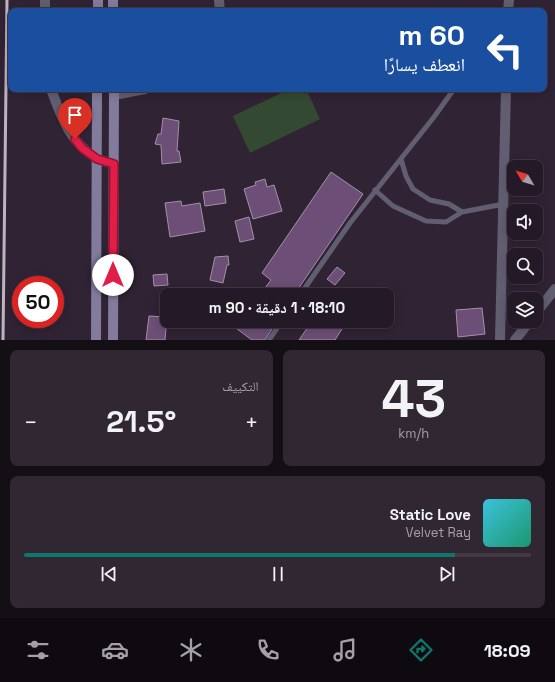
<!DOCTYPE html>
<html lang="ar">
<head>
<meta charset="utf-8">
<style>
  body { margin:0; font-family:"Space Grotesk","Noto Naskh Arabic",sans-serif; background:#302733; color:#f1f3f6; direction:rtl; height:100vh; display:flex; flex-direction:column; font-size:15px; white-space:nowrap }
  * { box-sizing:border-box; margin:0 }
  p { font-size:13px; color:#a3a1a7 }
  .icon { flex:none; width:22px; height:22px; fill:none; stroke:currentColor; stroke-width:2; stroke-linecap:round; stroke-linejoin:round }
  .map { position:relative; height:340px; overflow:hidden; direction:ltr }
  .drawer { display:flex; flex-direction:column; gap:10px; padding:10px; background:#140e15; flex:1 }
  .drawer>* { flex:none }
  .banner { position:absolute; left:8px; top:8px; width:539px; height:84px; border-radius:8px; box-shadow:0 2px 10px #0003,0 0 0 1px #413844; direction:rtl; background:#1a4fa0; color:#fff; overflow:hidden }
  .needle { width:26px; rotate:308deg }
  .controls { position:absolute; left:507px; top:160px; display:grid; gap:8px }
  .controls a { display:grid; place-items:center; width:36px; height:36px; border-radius:8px; background:#241a27; box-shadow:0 2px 10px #0003,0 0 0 1px #413844; font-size:20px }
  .speed { position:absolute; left:12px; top:276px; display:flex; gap:8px; font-size:20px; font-weight:700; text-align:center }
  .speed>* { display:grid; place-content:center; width:52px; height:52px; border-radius:50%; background:#241a27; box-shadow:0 2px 10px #0003,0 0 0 1px #413844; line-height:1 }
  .speed .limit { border:6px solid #d22; background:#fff; color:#111 }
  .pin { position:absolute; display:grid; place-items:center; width:34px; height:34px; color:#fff; margin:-41px -17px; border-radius:50% 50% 50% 0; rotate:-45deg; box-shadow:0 0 4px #0007 }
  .pin .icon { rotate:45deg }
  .me { position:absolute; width:44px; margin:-22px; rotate:0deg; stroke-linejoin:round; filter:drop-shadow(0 0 3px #0008) }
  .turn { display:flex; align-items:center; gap:14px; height:84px; padding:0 16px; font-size:18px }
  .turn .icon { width:52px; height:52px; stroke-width:2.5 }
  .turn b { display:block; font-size:28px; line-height:34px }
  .big { font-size:30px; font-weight:700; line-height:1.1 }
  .drawer .widget { flex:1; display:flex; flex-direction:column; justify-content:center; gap:6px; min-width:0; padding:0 14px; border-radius:8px; background:#302733 }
  .drawer .dial { align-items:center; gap:0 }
  .dial b { font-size:52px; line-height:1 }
  .song { display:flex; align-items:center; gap:12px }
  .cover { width:48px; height:48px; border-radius:6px; background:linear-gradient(135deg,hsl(190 70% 55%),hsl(160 70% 35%)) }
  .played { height:4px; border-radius:2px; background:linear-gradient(90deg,#0f766e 85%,#413844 85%) }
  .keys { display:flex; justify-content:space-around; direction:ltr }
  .heat { display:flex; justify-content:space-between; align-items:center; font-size:22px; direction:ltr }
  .drawer .tiles { flex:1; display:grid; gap:10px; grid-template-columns:1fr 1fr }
  .widget:last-child { grid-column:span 2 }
  .trip { position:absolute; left:160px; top:288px; width:234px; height:40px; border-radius:8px; background:#241a27; box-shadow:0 2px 10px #0003,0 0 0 1px #413844; font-weight:700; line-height:40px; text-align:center; direction:rtl }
  .menu { display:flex; height:64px; justify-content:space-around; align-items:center; background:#0e0a10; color:#a3a1a7 }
  .menu .icon { width:28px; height:28px }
  .menu .active { color:#0f766e }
  .menu b { font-size:18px; color:#f1f3f6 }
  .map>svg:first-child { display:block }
  .green { fill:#344931 }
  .building { fill:#6d4e76; stroke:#a191a6 }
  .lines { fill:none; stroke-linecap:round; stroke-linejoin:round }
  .service { stroke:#625e72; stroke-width:5 }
  .minor { stroke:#625e72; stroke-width:10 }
  .tertiary { stroke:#625e72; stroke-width:10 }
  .secondary { stroke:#827b9c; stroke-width:10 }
  .rail { stroke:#beb4c1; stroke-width:3 }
  .route-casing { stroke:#92132f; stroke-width:10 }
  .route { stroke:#e11d48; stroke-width:7 }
</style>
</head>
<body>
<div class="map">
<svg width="555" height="340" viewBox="0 0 555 340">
  <rect width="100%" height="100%" fill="#302334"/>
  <!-- green -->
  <path class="green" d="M290,89H306L320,119L250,153L233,116Z"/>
  <!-- building -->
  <path class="building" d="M163,118L179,121L177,151H179L181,162L162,164L161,145L155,144L158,134H161Z
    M331,172L363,194L294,295H260L271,280L262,273Z
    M265,179L267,187L274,185L282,211L253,219L244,189L256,185L255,182Z
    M224,189L226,203L205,206L203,192Z
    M181,201L182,206L200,203L205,231L170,237L165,203Z
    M249,217L254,239L240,242L235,221Z
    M228,256L229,265H227L223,283L210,280L215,257Z
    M337,267L345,273L335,285L327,279Z
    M167,274L168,285L154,286L153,275Z
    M482,308L485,334L458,337L456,310Z
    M149,316L167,317L165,340H146Z
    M242,321H277L265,340H252L237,329Z
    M312,321H347L335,340H299Z"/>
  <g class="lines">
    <!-- service -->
    <path class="service" d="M401,159L406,176L413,189L430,200L449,204L462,212
      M375,190L393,206L426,221L446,222L462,212L504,204
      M300,295L350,223L434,117L454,89
      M269,340L282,321"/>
    <!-- minor -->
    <path class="minor" d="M219,0L220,11
      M45,11V0
      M51,89C61,116 70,143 96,158C101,161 108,162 114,164
      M114,95L145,89
      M536,313L555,289
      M515,340L530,321"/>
    <!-- tertiary -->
    <path class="tertiary" d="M508,11L509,0
      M500,340L506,89"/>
    <!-- secondary -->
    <path class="secondary" d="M98,11V0
      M113,11V0
      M96,340L97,89
      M113,340L114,89"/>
    <!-- rail -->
    <path class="rail" d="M3,340L7,0"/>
  </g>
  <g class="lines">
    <defs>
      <path id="route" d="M75,139L82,148L97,159L114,164L113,275"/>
    </defs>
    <!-- route casing -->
    <use href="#route" class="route-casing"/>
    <!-- route -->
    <use href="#route" class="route"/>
  </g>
</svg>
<div class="controls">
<a><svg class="needle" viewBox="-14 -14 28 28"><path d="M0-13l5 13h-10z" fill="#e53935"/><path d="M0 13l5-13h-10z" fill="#a3a1a7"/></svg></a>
<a><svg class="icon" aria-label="sound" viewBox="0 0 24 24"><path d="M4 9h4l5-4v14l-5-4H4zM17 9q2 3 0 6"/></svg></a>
<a><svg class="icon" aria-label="search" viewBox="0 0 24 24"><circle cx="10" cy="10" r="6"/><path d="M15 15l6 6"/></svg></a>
<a><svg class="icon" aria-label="layers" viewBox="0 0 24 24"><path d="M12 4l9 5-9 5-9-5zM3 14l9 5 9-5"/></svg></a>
</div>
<div class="speed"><div class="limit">50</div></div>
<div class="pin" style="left:75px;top:139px;background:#d93025"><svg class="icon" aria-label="arrive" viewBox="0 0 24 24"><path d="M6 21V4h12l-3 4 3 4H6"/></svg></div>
<svg class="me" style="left:113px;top:275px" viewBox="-20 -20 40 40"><circle r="19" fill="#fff"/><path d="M0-13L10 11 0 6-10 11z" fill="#e11d48"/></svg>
<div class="trip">18:10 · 1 دقيقة · 90 m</div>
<div class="banner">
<div class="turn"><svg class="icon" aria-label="left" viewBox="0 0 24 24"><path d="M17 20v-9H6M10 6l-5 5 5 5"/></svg><div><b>60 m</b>انعطف يسارًا</div></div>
</div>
</div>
<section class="drawer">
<div class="tiles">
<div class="widget dial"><b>43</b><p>km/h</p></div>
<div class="widget"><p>التكييف</p>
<div class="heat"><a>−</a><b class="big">21.5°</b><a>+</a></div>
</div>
<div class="widget">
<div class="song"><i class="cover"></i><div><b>Static Love</b><p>Velvet Ray</p></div></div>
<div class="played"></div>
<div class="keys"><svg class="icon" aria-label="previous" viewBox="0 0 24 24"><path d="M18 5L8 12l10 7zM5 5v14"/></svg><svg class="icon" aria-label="pause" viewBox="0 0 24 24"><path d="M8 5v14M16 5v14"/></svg><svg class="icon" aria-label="next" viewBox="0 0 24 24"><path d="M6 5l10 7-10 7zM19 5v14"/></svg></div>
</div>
</div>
</section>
<nav class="menu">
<b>18:09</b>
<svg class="icon active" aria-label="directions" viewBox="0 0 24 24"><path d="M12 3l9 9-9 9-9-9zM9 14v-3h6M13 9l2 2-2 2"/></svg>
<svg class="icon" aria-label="music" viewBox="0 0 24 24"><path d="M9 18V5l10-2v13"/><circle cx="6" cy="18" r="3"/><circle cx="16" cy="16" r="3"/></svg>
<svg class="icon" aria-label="phone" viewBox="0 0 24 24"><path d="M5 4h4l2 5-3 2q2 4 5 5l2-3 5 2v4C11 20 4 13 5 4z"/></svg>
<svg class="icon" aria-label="climate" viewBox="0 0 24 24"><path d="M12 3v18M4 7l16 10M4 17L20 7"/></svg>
<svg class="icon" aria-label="car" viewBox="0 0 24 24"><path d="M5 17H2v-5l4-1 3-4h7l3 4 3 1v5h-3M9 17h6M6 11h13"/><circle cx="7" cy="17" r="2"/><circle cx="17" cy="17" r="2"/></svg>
<svg class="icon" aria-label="filters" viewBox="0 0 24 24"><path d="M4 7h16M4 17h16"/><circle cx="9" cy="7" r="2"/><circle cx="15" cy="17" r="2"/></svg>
</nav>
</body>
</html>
